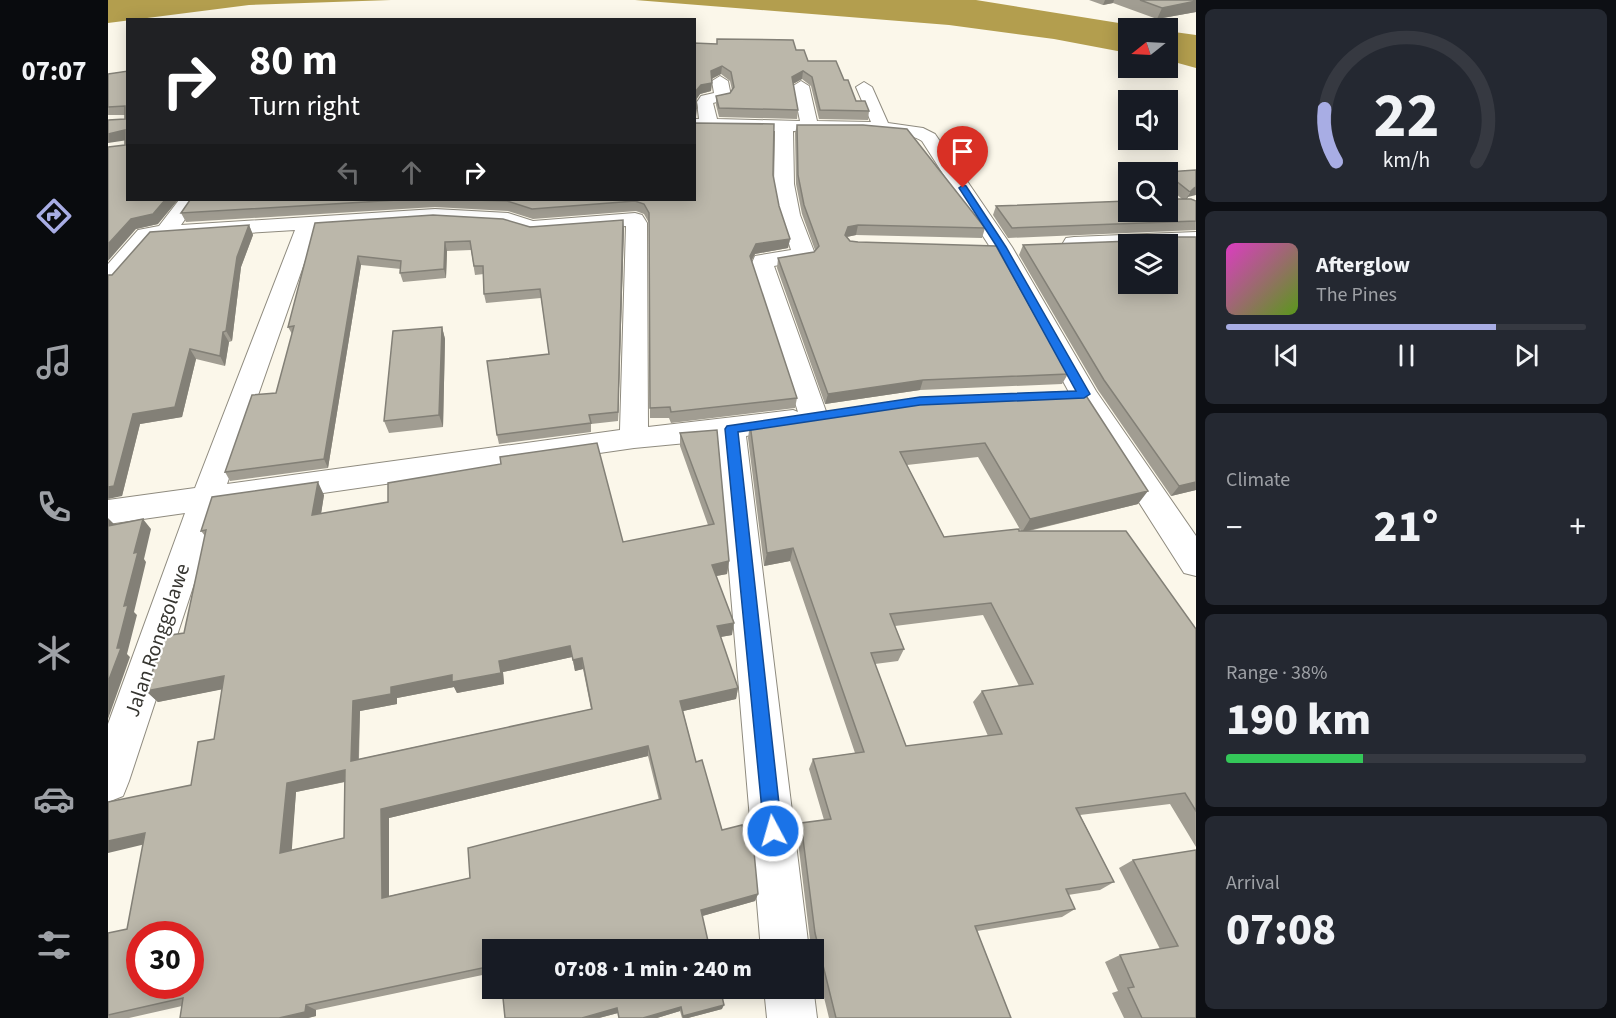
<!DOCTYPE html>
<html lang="en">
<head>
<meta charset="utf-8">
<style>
  body { margin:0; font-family:"Source Sans 3",sans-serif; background:#242831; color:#f1f3f6; height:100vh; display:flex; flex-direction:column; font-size:22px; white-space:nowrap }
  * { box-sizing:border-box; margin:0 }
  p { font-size:20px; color:#9ea1a6 }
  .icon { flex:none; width:33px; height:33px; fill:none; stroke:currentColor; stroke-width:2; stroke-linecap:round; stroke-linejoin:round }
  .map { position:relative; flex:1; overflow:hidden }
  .details { display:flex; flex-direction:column; gap:9px; padding:9px; background:#0d0f14; width:420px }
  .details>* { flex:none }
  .banner { position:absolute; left:18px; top:18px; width:570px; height:183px; border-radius:0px; box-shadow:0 3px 15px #0003; background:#202124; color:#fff; overflow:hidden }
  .needle { width:39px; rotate:252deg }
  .buttons { position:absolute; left:1010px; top:18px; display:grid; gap:12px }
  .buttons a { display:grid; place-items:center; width:60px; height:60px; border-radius:0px; background:#171b24; box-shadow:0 3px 15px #0003; font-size:30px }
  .speed { position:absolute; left:18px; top:921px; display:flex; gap:12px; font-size:30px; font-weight:700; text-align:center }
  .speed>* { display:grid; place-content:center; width:78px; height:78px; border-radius:50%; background:#171b24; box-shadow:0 3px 15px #0003; line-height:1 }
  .speed .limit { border:9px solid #d22; background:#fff; color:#111 }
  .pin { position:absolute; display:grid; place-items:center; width:51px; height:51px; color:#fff; margin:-62px -26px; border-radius:50% 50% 50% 0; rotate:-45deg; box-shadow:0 0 6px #0007 }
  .pin .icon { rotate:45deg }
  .me { position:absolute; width:66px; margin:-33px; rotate:354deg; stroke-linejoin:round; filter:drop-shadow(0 0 4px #0008) }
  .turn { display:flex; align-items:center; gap:21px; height:126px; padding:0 24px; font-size:27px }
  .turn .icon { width:78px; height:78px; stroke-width:2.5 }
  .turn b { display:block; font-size:42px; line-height:51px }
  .lanes { display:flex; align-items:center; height:57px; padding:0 24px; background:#0003; justify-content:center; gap:30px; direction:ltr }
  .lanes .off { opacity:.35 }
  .big { font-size:45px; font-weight:800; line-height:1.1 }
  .details .tile { flex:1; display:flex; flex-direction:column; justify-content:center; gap:9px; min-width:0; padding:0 21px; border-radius:9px; background:#242831 }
  .details .dial { align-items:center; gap:0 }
  .dial svg { height:156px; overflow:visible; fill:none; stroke:#363941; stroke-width:7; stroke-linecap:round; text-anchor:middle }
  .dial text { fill:#f1f3f6; stroke:none }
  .song { display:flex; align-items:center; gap:18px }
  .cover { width:72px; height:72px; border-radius:9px; background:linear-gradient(135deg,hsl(310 70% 55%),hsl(90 70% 35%)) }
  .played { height:6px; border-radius:3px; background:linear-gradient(90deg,#a8ade4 75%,#363941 75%) }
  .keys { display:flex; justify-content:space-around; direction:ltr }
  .heat { display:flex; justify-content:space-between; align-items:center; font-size:33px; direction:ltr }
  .charge { height:9px; border-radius:4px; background:linear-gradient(90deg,#34c759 38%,#363941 0) }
  .trip { position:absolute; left:374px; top:939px; width:342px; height:60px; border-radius:0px; background:#171b24; box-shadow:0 3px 15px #0003; font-weight:800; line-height:60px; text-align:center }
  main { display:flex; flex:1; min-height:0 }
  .tab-bar { display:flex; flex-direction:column; width:108px; justify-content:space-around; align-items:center; background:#090b0e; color:#9ea1a6 }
  .tab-bar .icon { width:42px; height:42px }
  .tab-bar .selected { color:#a8ade4 }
  .tab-bar b { font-size:27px; color:#f1f3f6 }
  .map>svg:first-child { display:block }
  .water { fill:#b39e4e }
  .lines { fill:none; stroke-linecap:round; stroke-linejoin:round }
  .street-casing { stroke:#8f8b7f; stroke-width:2 }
  .street { fill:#fff; fill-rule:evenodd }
  .wall { fill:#a19d92; fill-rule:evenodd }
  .shaded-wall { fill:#838077 }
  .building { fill:#bbb7aa; stroke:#838077; stroke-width:1.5; fill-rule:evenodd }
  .route { fill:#1a73e8; stroke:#114b97; stroke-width:1.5 }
  .labels { text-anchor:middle; stroke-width:4.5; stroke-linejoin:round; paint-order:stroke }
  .street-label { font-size:21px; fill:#363530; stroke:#fff }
</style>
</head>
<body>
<main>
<nav class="tab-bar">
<b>07:07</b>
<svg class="icon selected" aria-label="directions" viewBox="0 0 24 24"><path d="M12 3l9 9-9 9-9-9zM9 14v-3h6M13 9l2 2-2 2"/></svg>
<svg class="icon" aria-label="music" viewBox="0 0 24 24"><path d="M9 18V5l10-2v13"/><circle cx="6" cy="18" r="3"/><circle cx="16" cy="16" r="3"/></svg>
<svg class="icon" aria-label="phone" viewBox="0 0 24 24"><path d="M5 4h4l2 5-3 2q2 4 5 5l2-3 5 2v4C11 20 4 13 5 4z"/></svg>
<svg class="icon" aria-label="climate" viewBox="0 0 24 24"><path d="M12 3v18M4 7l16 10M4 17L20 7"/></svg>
<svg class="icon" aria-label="car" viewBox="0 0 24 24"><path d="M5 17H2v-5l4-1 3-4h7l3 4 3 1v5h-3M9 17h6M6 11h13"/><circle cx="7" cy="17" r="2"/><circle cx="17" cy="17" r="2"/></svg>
<svg class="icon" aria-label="filters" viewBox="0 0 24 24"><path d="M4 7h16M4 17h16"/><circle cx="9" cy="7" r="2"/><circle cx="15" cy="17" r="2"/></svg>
</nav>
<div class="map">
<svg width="1088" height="1018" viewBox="0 0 1088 1018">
  <rect width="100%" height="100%" fill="#fbf7ea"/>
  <!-- water -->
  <path class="water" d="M0,0H283L141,5L0,23Z
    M527,0H868L1042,28H1020V53L946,39L841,25Z
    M1059,31L1088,35V68L1059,60Z"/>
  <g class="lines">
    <defs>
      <path id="street" d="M612,76L620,81L623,96L621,99L605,103L609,119L692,121L685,86L693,81L701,86L709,121L763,122L748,87L756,82L764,87L780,123L815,128L827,134L904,247L988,391L1088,536V576L1076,573L962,394L882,247L814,141C798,128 710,132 685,131L686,184L692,215L707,254L704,259L666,266L720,417L716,424L706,426L697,424L695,427L638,436L701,950H653L610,440L526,448L111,508L21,781L15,796L0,802V724L77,513L0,524V500L87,488L187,230L46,239L8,283L0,285V264L30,230L51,226L71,200H87L89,202L73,225L327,209L400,213L425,221L527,213L534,215L539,223L540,427L685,410L690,412L643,265L647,256L683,250L672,215L666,184L667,131L586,129V119H591L589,102L593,96L606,93L604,81ZM327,221L397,225L423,233L518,226L512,430L119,484L208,229Z
        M1088,232V244H1020V247L966,249L958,248L955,243L958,238L966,237Z
        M705,986L709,1018H659L656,988H705Z"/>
    </defs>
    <!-- street casing -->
    <use href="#street" class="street-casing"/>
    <!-- street -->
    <use href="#street" class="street"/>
  </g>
  <!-- wall -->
  <path class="wall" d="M981,0H1088V12L1049,19L1005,3L995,5Z
    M609,39L688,50L700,61L736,80L748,101L761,111L760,120L711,119L703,86L694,79L685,84L690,110L689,119L611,117L608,105V96L622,93L624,90L622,81L613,74L604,79L603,91L592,94L588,100V117L586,118V43L609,44Z
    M20,71L50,224L28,229L17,145V115H0V74Z
    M689,125L877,228L874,238L748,235L739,237L742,241L960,374L954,384L812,390L717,404L669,268L670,258L706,252L707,250L694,214L688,184L687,133Z
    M1088,170L1080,197L1079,199L1088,201V230L900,238L885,215L888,206L1074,199L1059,186V172H1056H1057Z
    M665,175L671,206L682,239L680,248L647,254L643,260L689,398L687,408L563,423L561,418H542L541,223L536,214L528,211L425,219L400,211L327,207L78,222L73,213L82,200H586Z
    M207,223L516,228L510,421L483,424V432L391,444L389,435L441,354L433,298L378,303L376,294V274L367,275L363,250L339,251L338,278L295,282L292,273L293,269L253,265L220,468L122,481L117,472L168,393L184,334L180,327Z
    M141,225L145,235L133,267L124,341L121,342L117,366L88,359L74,417L32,424L14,496L4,275Z
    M1025,241L1088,490L1063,496L990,390L911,255L915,245Z
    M334,327L337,339L335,427L281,433L276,421Z
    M817,398L1030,504L921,531L1088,629V847L1062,804L972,815L1006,882L992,890L960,895L967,909L954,917L869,931L903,1018H721L702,940L689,833L693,823L716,820L701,769L705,759L747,753L682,561L656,566L640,438L642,424ZM870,457L913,531L836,537L799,465ZM875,615L911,686L874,691L865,702L880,736L798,746L767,664L790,661L796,649L787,626Z
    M572,433L621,561L619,574L608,576L624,635L612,637L630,688L628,699L575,711L588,762L614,830L650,894L647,901L594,916L384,950V973L208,1010V1016L200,1018H72L74,1006L21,1018H0V933L19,929L83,785L106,739L114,689L50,702L38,691L76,633L97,536L93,531L216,495L213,513L515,542L600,525L572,446ZM464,657L467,671L475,669L483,709L251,759L252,711L289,704V698L346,687L349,693L396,684L395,672ZM540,756L551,800L362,878L281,896V818ZM237,782L236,838L183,850L188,792Z
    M1088,850V1018H1016L1004,993L1010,991L997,962L1012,955L1052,949L1011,868L1025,860Z
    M394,988L614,1009L580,1018H574L572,1011L549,1018H511L510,1013L491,1018H397Z"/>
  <!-- shaded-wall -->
  <path class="shaded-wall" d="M997,0H1006L1005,3L995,5Z
    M1088,1V12L1049,19L1054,8Z
    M614,66L613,74L603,79V71Z
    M695,71L694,79L683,85L684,77Z
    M604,83L603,91L592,94L587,101V92L593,85Z
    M589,108L588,117L586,118V109Z
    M17,130L20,140L0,143V134Z
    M1088,187V195L1080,197L1077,201L1082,192L1086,188Z
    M57,200H70L50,224L28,229L0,261V244L23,219Z
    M515,220L516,228L510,421V412Z
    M141,225L145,235L133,267L124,341L118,331L129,257Z
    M750,225L748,235L738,237L737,235L740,227Z
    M682,239L680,248L647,254L641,266L642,256L648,244Z
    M337,242L339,251L338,278L336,269Z
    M250,256L253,265L220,468L216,459Z
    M334,327L337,339L335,427L331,415Z
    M115,332L121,342L117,366L112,356Z
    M82,349L88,359L74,417L32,424L14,496L0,499V487L25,414Z
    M815,380L812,390L717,404L720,394Z
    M210,482L216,495L211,527L204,515Z
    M1088,482V490L1063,496L1071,486Z
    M1040,491L1030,504L914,532L922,519Z
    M0,518L7,525L0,532Z
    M35,519L43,529L36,559L38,562L26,612L29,615L19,654L22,657L0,719V682L9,648L26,553Z
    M685,548L682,561L656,566L659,553Z
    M621,561L619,574L603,577L604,565Z
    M626,623L624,635L607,638L609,626Z
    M462,646L464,657L395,672L396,684L349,693L346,687L289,698V704L252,711L250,771L243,761L245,701L283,687L391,661Z
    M474,658L475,669L467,671L465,660Z
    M116,676L126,687L50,702L38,691Z
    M630,688L628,699L571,712L572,701Z
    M540,746V756L281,818V905L274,898L273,809Z
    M237,770L245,780L188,792L183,861L172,853L179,783Z
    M37,833L50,841L0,853V841Z
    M650,894L647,901L591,917L593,910Z
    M198,1005L208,1010V1016L200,1018H171Z
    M616,1005L614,1009L580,1018H575V1016Z
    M573,1007L572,1011L549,1018H535Z
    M509,1008L510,1013L491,1018H474Z"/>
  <!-- building -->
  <path class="building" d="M1032,0H1088V1L1054,8Z
    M609,39L685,40L688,50H696L700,61H728L736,80H740L748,101H757L761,111L712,110L704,77L695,71L684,77L690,110L611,108L608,96L622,93L626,87L623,72L614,66L603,71L604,83L593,85L587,92L589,108L586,109V43L609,44Z
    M20,71V200H57L45,214L23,219L0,244V147L17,145V130L0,134V120L17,119V106L0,107V74Z
    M586,123L666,124L665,175L671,206L682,239L648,244L642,256L689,398L563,412L562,407L542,408L541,213L536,204L527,201L424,209L399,201L364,200H586Z
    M689,125H755L799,129L877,228L750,225L740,227L737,235L742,241L750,242L888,246L960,374L815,380L720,394L670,258L706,252L711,246L696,205L690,175Z
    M1088,170V187L1086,188L1082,192L1057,172Z
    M1059,199H1083L1088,201V221L904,228L888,206L1020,201V212H1059Z
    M82,200H290L73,213Z
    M325,215L395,219L422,227L515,220L510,412L481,415L483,423L389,435L379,361L441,354L432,289L376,294L375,266H366L362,241L337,242L336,269L292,273L293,261L250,256L216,459L117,472L144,395L168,393L186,326L180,327L207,223Z
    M141,225L129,257L118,331L115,332L112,356L82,349L67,407L25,414L6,486L0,487V275H4L42,232Z
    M1027,237H1088V482L1071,486L996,380L915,245L1025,241ZM1020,244H1059V284H1020Z
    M334,327L331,415L276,421L285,331Z
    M975,391L1040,491L922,519L877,443L792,452L836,537L911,529V531H1018L1088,629V811L1077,793L968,808L1006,882L958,889L967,909L867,926L903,1018H728L707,933L693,823L723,819L705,759L756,752L685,548L659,553L642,424L817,398ZM883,603L925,684L874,691L894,734L798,746L763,653L796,649L782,614Z
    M609,430L621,561L604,565L626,623L609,626L630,688L572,701L588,762L594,760L614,830L634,825L636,833L644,831L650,894L593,910L602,950H384V966L198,1005L197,1012L171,1018H72L75,998L0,1015V933L19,929L37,833L0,841V802L83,785L90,742L106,739L116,676L38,691L56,636L76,633L98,530L93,531L104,497L210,482L204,515L280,502V483L393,464L392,457L489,443L515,542L606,524L572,433ZM462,646L465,660L474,658L484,709L243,761L245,701L283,694V687L344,675V682L393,673L391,661ZM540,746L553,799L360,848L362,878L274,898L273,809ZM237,770L236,838L172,853L179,783ZM32,934H82V986H32Z
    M35,519L26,553L30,552L16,606L20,605L9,648H13L0,682V526Z
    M1088,850V1018H1034L1020,988L1026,987L1012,955L1070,946L1025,860Z
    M394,988H612L616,1005L575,1016L573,1007L535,1018H511L509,1008L474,1018H397Z"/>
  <!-- route -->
  <path class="route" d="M855,185L858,186L898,247L982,394L976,398L812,405L630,432L674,831L672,838L665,841L658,838L656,831L617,429L619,426L812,397L968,391L889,247L851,188Z"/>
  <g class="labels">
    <!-- street labels -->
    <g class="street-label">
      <text transform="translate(49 640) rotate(-71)" y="7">Jalan Ronggolawe</text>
    </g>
  </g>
</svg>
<div class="buttons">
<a><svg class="needle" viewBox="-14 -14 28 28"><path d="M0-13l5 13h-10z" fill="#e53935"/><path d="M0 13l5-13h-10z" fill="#9ea1a6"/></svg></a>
<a><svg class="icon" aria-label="sound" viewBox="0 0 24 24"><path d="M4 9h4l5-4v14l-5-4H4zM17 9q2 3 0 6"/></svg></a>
<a><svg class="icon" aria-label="search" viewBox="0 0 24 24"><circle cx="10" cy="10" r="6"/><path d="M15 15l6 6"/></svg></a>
<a><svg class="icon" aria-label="layers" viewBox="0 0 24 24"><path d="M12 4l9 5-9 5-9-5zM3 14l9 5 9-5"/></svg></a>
</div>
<div class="speed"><div class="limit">30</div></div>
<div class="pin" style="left:855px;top:188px;background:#d93025"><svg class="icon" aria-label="arrive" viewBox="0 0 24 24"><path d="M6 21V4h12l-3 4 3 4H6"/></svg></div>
<svg class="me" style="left:665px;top:831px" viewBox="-20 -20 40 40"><circle r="17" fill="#1a73e8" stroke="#fff" stroke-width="3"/><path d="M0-11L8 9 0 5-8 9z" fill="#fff"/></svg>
<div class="trip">07:08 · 1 min · 240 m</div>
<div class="banner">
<div class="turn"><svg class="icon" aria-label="right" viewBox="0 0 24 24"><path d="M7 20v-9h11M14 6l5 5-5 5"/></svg><div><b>80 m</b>Turn right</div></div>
<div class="lanes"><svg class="icon off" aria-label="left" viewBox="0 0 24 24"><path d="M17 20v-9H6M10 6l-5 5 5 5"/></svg><svg class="icon off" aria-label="ahead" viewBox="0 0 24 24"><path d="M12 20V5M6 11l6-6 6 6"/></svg><svg class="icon" aria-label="right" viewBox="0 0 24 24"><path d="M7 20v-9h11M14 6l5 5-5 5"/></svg></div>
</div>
</div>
<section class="details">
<div class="tile dial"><svg viewBox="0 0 100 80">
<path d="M14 69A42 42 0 1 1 86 69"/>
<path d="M14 69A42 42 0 0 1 8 42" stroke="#a8ade4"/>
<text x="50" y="56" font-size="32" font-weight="700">22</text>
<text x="50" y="72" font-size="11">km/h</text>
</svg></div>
<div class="tile">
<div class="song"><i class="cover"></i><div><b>Afterglow</b><p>The Pines</p></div></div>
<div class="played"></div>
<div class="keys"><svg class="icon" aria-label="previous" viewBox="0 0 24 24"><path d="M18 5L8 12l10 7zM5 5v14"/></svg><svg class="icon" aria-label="pause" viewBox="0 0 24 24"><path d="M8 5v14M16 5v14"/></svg><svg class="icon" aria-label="next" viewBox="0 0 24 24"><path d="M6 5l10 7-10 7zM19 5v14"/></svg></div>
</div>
<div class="tile"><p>Climate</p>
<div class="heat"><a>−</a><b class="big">21°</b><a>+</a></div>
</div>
<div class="tile"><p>Range · 38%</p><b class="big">190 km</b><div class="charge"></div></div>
<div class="tile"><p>Arrival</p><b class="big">07:08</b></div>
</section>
</main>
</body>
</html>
